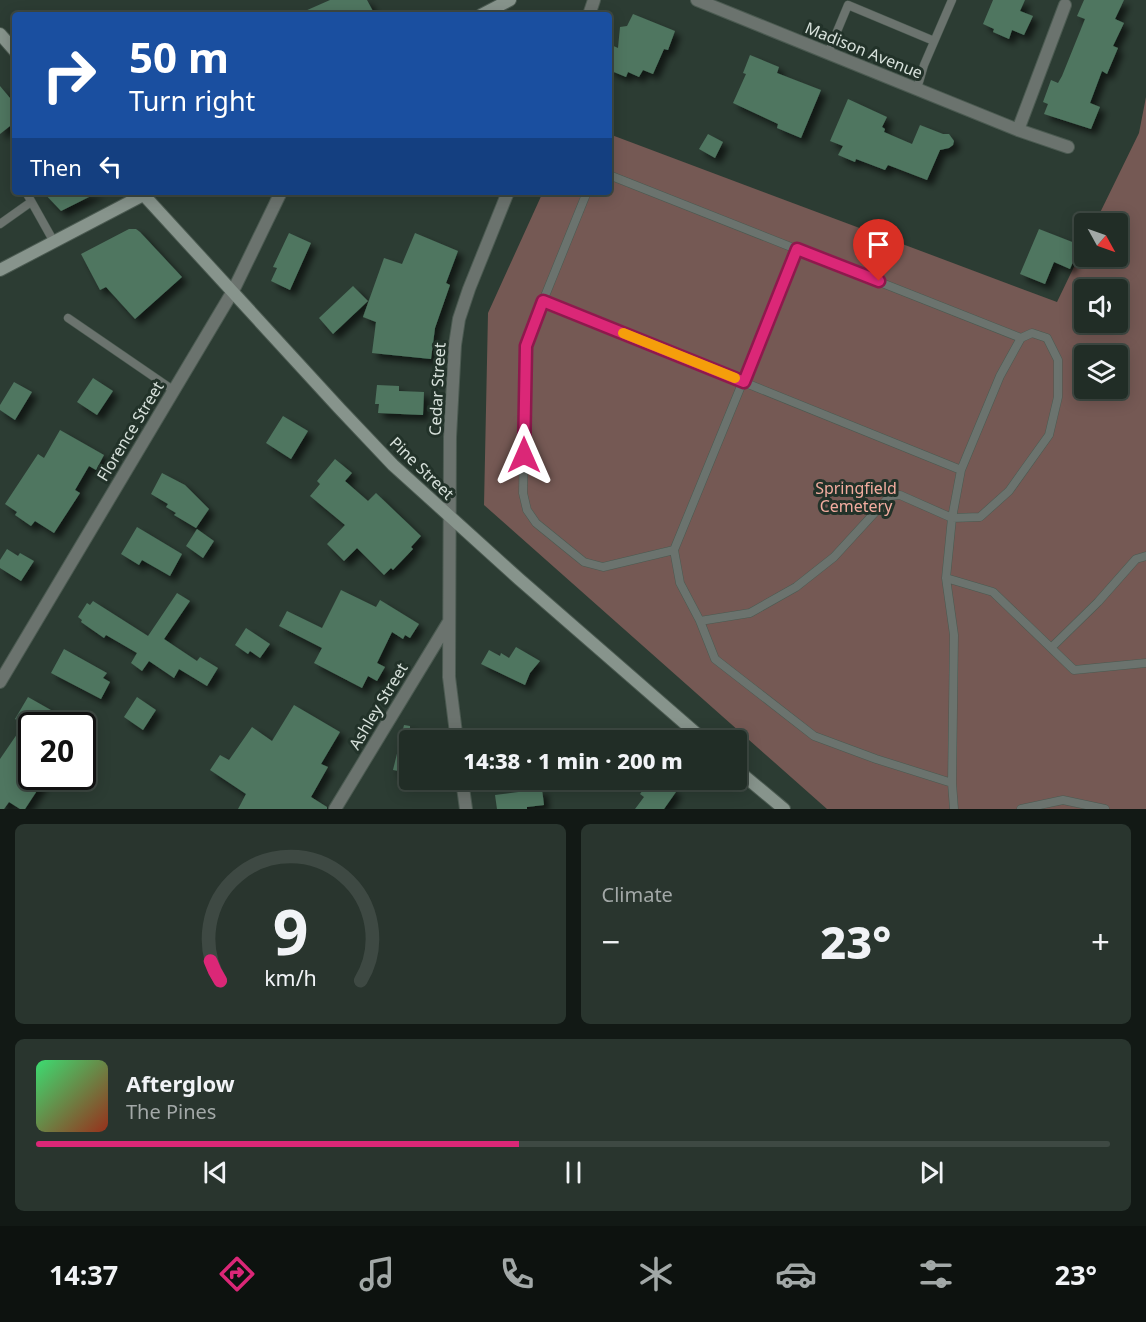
<!DOCTYPE html>
<html lang="en">
<head>
<meta charset="utf-8">
<style>
  body { margin:0; font-family:"Noto Sans",sans-serif; background:#29352e; color:#f1f3f6; height:100vh; display:flex; flex-direction:column; font-size:22px; white-space:nowrap }
  * { box-sizing:border-box; margin:0 }
  p { font-size:20px; color:#a2a8a7 }
  .icon { flex:none; width:33px; height:33px; fill:none; stroke:currentColor; stroke-width:2; stroke-linecap:round; stroke-linejoin:round }
  .map { position:relative; height:809px; overflow:hidden }
  .drawer { display:flex; flex-direction:column; gap:15px; padding:15px; background:#121915; flex:1 }
  .drawer>* { flex:none }
  .guide { position:absolute; left:12px; top:12px; width:600px; height:183px; border-radius:6px; box-shadow:0 3px 15px #0003,0 0 0 2px #3e4943; background:#1a4fa0; color:#fff; overflow:hidden }
  .needle { width:39px; rotate:130deg }
  .buttons { position:absolute; left:1074px; top:213px; display:grid; gap:12px }
  .buttons a { display:grid; place-items:center; width:54px; height:54px; border-radius:6px; background:#212d26; box-shadow:0 3px 15px #0003,0 0 0 2px #3e4943; font-size:30px }
  .speed { position:absolute; left:18px; top:712px; display:flex; gap:12px; font-size:30px; font-weight:700; text-align:center }
  .speed>* { display:grid; place-content:center; width:78px; height:78px; border-radius:50%; background:#212d26; box-shadow:0 3px 15px #0003,0 0 0 2px #3e4943; line-height:1 }
  .speed .limit { border:3px solid #111; border-radius:9px; background:#fff; color:#111 }
  .pin { position:absolute; display:grid; place-items:center; width:51px; height:51px; color:#fff; margin:-62px -26px; border-radius:50% 50% 50% 0; rotate:-45deg; box-shadow:0 0 6px #0007 }
  .pin .icon { rotate:45deg }
  .me { position:absolute; width:66px; margin:-33px; rotate:0deg; stroke-linejoin:round; filter:drop-shadow(0 0 4px #0008) }
  .turn { display:flex; align-items:center; gap:21px; height:126px; padding:0 18px; font-size:27px }
  .turn .icon { width:78px; height:78px; stroke-width:2.5 }
  .turn b { display:block; font-size:42px; line-height:51px }
  .then { display:flex; align-items:center; height:57px; padding:0 18px; background:#0003; gap:12px; font-size:22px }
  .big { font-size:45px; font-weight:800; line-height:1.1 }
  .drawer .widget { flex:1; display:flex; flex-direction:column; justify-content:center; gap:9px; min-width:0; padding:0 21px; border-radius:9px; background:#29352e }
  .drawer .dial { align-items:center; gap:0 }
  .dial svg { height:156px; overflow:visible; fill:none; stroke:#3e4943; stroke-width:7; stroke-linecap:round; text-anchor:middle }
  .dial text { fill:#f1f3f6; stroke:none }
  .song { display:flex; align-items:center; gap:18px }
  .cover { width:72px; height:72px; border-radius:9px; background:linear-gradient(135deg,hsl(140 70% 55%),hsl(10 70% 35%)) }
  .played { height:6px; border-radius:3px; background:linear-gradient(90deg,#db2777 45%,#3e4943 45%) }
  .keys { display:flex; justify-content:space-around; direction:ltr }
  .heat { display:flex; justify-content:space-between; align-items:center; font-size:33px; direction:ltr }
  .drawer .tiles { flex:1; display:grid; gap:15px; grid-template-columns:1fr 1fr }
  .widget:last-child { grid-column:span 2 }
  .trip { position:absolute; left:399px; top:730px; width:348px; height:60px; border-radius:6px; background:#212d26; box-shadow:0 3px 15px #0003,0 0 0 2px #3e4943; font-weight:800; line-height:60px; text-align:center }
  .tabs { display:flex; height:96px; justify-content:space-around; align-items:center; background:#0d120f; color:#a2a8a7 }
  .tabs .icon { width:42px; height:42px }
  .tabs .current { color:#db2777 }
  .tabs b { font-size:27px; color:#f1f3f6 }
  .map>svg:first-child { display:block }
  .green { fill:#755954; fill-rule:evenodd }
  .building { fill:#4f7660; filter:url(#shadow) }
  .lines { fill:none; stroke-linecap:round; stroke-linejoin:round }
  .lane-casing { stroke:#4b5a51; stroke-width:9 }
  .street-casing { stroke:#4b5a51; stroke-width:14 }
  .secondary-casing { stroke:#4b5a51; stroke-width:14 }
  .lane { stroke:#6b736e; stroke-width:8 }
  .street { stroke:#6b736e; stroke-width:12 }
  .secondary { stroke:#87948c; stroke-width:12 }
  .route-casing { stroke:#8e194d; stroke-width:15 }
  .route { stroke:#db2777; stroke-width:10 }
  .slow { stroke:#f59e0b; stroke-width:10 }
  .labels { text-anchor:middle; stroke-width:6; stroke-linejoin:round; paint-order:stroke }
  .street-label { font-size:16px; fill:#d7e1db; stroke:#223229 }
  .park-label { font-size:16px; fill:#f2ac9f; stroke:#223229 }
</style>
</head>
<body>
<div class="map">
<svg width="1146" height="809" viewBox="0 0 1146 809">
  <defs>
    <filter id="shadow"><feDropShadow dx="5.5" dy="5.5" stdDeviation="3" flood-color="#0009"/></filter>
  </defs>
  <rect width="100%" height="100%" fill="#2c3c33"/>
  <!-- green -->
  <path class="green" d="M1146,97V809H827L484,505L488,313L543,192H609V134L1057,302L1084,246V256H1118V224L1095,223L1139,133ZM1084,290H1118V322H1084ZM1084,356H1118V388H1084Z"/>
  <!-- building -->
  <path class="building" d="M330,0H367L375,15H296Z
    M993,0H1025L1020,11L1033,16L1024,35L1012,30L1009,39L993,32L994,29L983,24Z
    M1084,0H1124L1115,19L1124,23L1113,46L1118,48L1107,74L1102,71L1090,103L1100,107L1091,129L1044,114L1048,104L1043,102L1051,80L1058,83L1062,76L1085,19L1077,16Z
    M633,14L675,31L668,50L664,49L653,74L643,70L639,77L628,72L626,77L609,70V44L618,48L620,27L627,26Z
    M750,55L779,67L777,73L821,90L801,138L777,128L778,124L733,103L746,74L743,73Z
    M0,86L15,104V122L0,134Z
    M848,99L887,117L882,127L885,129L884,132L912,144L920,125L943,134H949L954,141L953,145L949,148L940,150L927,180L888,165L885,170L856,159L855,162L838,155L843,146L830,141Z
    M708,134L723,142L715,158L699,149Z
    M43,192H99L61,211Z
    M129,229H136L140,232L182,277L135,319L106,287L100,290L81,254Z
    M1039,229L1080,245L1070,269L1054,262L1045,284L1020,274Z
    M289,233L311,243L290,290L271,281L277,268L273,267Z
    M415,233L458,251L446,283L450,285L435,328L431,359L372,353L376,322L363,317L384,258L402,264Z
    M353,286L368,301L333,334L319,318Z
    M93,378L113,391L97,415L77,402Z
    M14,382L32,392L15,420L0,410V405Z
    M377,385L399,386V391L424,392L423,415L378,413L379,404H375Z
    M283,416L308,431L291,459L266,443Z
    M60,430L104,455L96,470L89,466L75,490L80,493L54,533L35,521L31,526L15,515L17,512L5,504L38,454L44,458Z
    M335,459L352,473L345,481L368,501L376,493L421,536L411,547L413,549L393,570L391,568L384,575L357,548L344,561L327,544L345,525L310,496L320,484L317,481Z
    M162,473L185,485L209,509L196,528L174,515L176,513L166,507L168,504L151,494Z
    M137,527L182,554L170,576L142,560L139,565L121,554Z
    M197,529L214,541L203,558L186,546Z
    M7,549L18,556L20,553L34,561L21,581L0,568V560Z
    M341,590L376,607L380,600L419,624L410,638L405,635L403,639L392,632L377,663L385,667L377,681L368,676L362,688L314,663L322,648L279,626L287,611L322,628Z
    M177,593L190,601L164,639L197,661L200,657L218,668L207,686L179,669L174,678L149,661L142,671L131,663L137,653L106,635L104,638L81,622L82,620L78,617L87,603L90,605L93,601L148,636Z
    M246,628L270,644L260,658L250,651L248,654L235,645Z
    M516,647L540,661L530,673L525,685L481,664L489,650L500,656L501,653L509,658Z
    M64,649L107,673L103,678L110,682L101,699L51,673Z
    M28,697L79,726H32V777H46L25,809H20L9,802L4,809H0V759L24,724L15,719Z
    M137,697L156,710L143,730L124,717Z
    M294,705L340,732L321,764L328,767L311,797L327,807V809H238L246,794L210,770L220,755L229,760L252,727L272,741Z
    M404,725L410,726V773L393,770Z
    M650,780H661L676,792L664,809H635L644,797L640,794Z
    M542,789L544,805L527,807V809H497L495,795Z"/>
  <g class="lines">
    <defs>
      <path id="lane" d="M828,53L848,5L934,41
        M917,89L924,65L952,0
        M609,175L1021,338
        M26,192L54,242
        M587,192L543,301L961,470
        M0,224L31,202
        M543,301L526,346L523,493L527,510L536,523L584,562L603,567L674,550L680,583L700,621L715,659L814,736L876,759L952,783
        M68,318L173,390
        M1032,333L1047,338L1058,360V397L1049,435L1009,491L980,517L952,518L961,470L1000,376L1021,338Z
        M674,550L797,249
        M946,578L954,635L952,783L954,809
        M700,621L750,613L796,587L834,557L890,496L900,495L952,518L946,578L993,592L1074,670L1146,663
        M1052,647L1098,602L1136,559L1146,556
        M1021,809L1063,800L1105,809"/>
      <path id="street" d="M697,0L1018,130L1068,147
        M589,15L594,0
        M1018,130L1065,5
        M0,682L233,291L281,192
        M457,741L449,677L450,437L455,345L459,319L469,289L508,192
        M462,780L466,809
        M335,809L448,623"/>
      <path id="secondary" d="M481,15L510,0
        M0,34L15,51
        M141,192L339,408L393,465L519,579L705,741
        M0,270L149,192
        M736,769L784,809"/>
    </defs>
    <!-- lane casing -->
    <use href="#lane" class="lane-casing"/>
    <!-- street casing -->
    <use href="#street" class="street-casing"/>
    <!-- secondary casing -->
    <use href="#secondary" class="secondary-casing"/>
    <!-- lane -->
    <use href="#lane" class="lane"/>
    <!-- street -->
    <use href="#street" class="street"/>
    <!-- secondary -->
    <use href="#secondary" class="secondary"/>
  </g>
  <g class="lines">
    <defs>
      <path id="route" d="M524,455L526,346L543,301L744,382L797,249L879,281"/>
    </defs>
    <!-- route casing -->
    <use href="#route" class="route-casing"/>
    <!-- route -->
    <use href="#route" class="route"/>
    <!-- slow -->
    <path class="slow" d="M623,333L735,378"/>
  </g>
  <g class="labels">
    <!-- street labels -->
    <g class="street-label">
      <text transform="translate(864 50) rotate(22)" y="6">Madison Avenue</text>
      <text transform="translate(437 389) rotate(-87)" y="6">Cedar Street</text>
      <text transform="translate(130 431) rotate(-59)" y="6">Florence Street</text>
      <text transform="translate(422 468) rotate(44)" y="6">Pine Street</text>
      <text transform="translate(378 706) rotate(-59)" y="6">Ashley Street</text>
    </g>
    <!-- park labels -->
    <g class="park-label">
      <text x="856" y="494">Springfield<tspan x="856" dy="18">Cemetery</tspan></text>
    </g>
  </g>
</svg>
<div class="buttons">
<a><svg class="needle" viewBox="-14 -14 28 28"><path d="M0-13l5 13h-10z" fill="#e53935"/><path d="M0 13l5-13h-10z" fill="#a2a8a7"/></svg></a>
<a><svg class="icon" aria-label="sound" viewBox="0 0 24 24"><path d="M4 9h4l5-4v14l-5-4H4zM17 9q2 3 0 6"/></svg></a>
<a><svg class="icon" aria-label="layers" viewBox="0 0 24 24"><path d="M12 4l9 5-9 5-9-5zM3 14l9 5 9-5"/></svg></a>
</div>
<div class="speed"><div class="limit">20</div></div>
<div class="pin" style="left:879px;top:281px;background:#d93025"><svg class="icon" aria-label="arrive" viewBox="0 0 24 24"><path d="M6 21V4h12l-3 4 3 4H6"/></svg></div>
<svg class="me" style="left:524px;top:455px" viewBox="-20 -20 40 40"><path d="M0-17L14 15 0 8-14 15z" fill="#db2777" stroke="#fff" stroke-width="4"/></svg>
<div class="trip">14:38 · 1 min · 200 m</div>
<div class="guide">
<div class="turn"><svg class="icon" aria-label="right" viewBox="0 0 24 24"><path d="M7 20v-9h11M14 6l5 5-5 5"/></svg><div><b>50 m</b>Turn right</div></div>
<div class="then">Then<svg class="icon" aria-label="left" viewBox="0 0 24 24"><path d="M17 20v-9H6M10 6l-5 5 5 5"/></svg></div>
</div>
</div>
<section class="drawer">
<div class="tiles">
<div class="widget dial"><svg viewBox="0 0 100 80">
<path d="M14 69A42 42 0 1 1 86 69"/>
<path d="M14 69A42 42 0 0 1 9 59" stroke="#db2777"/>
<text x="50" y="56" font-size="32" font-weight="700">9</text>
<text x="50" y="72" font-size="11">km/h</text>
</svg></div>
<div class="widget"><p>Climate</p>
<div class="heat"><a>−</a><b class="big">23°</b><a>+</a></div>
</div>
<div class="widget">
<div class="song"><i class="cover"></i><div><b>Afterglow</b><p>The Pines</p></div></div>
<div class="played"></div>
<div class="keys"><svg class="icon" aria-label="previous" viewBox="0 0 24 24"><path d="M18 5L8 12l10 7zM5 5v14"/></svg><svg class="icon" aria-label="pause" viewBox="0 0 24 24"><path d="M8 5v14M16 5v14"/></svg><svg class="icon" aria-label="next" viewBox="0 0 24 24"><path d="M6 5l10 7-10 7zM19 5v14"/></svg></div>
</div>
</div>
</section>
<nav class="tabs">
<b>14:37</b>
<svg class="icon current" aria-label="directions" viewBox="0 0 24 24"><path d="M12 3l9 9-9 9-9-9zM9 14v-3h6M13 9l2 2-2 2"/></svg>
<svg class="icon" aria-label="music" viewBox="0 0 24 24"><path d="M9 18V5l10-2v13"/><circle cx="6" cy="18" r="3"/><circle cx="16" cy="16" r="3"/></svg>
<svg class="icon" aria-label="phone" viewBox="0 0 24 24"><path d="M5 4h4l2 5-3 2q2 4 5 5l2-3 5 2v4C11 20 4 13 5 4z"/></svg>
<svg class="icon" aria-label="climate" viewBox="0 0 24 24"><path d="M12 3v18M4 7l16 10M4 17L20 7"/></svg>
<svg class="icon" aria-label="car" viewBox="0 0 24 24"><path d="M5 17H2v-5l4-1 3-4h7l3 4 3 1v5h-3M9 17h6M6 11h13"/><circle cx="7" cy="17" r="2"/><circle cx="17" cy="17" r="2"/></svg>
<svg class="icon" aria-label="filters" viewBox="0 0 24 24"><path d="M4 7h16M4 17h16"/><circle cx="9" cy="7" r="2"/><circle cx="15" cy="17" r="2"/></svg>
<b>23°</b>
</nav>
</body>
</html>
